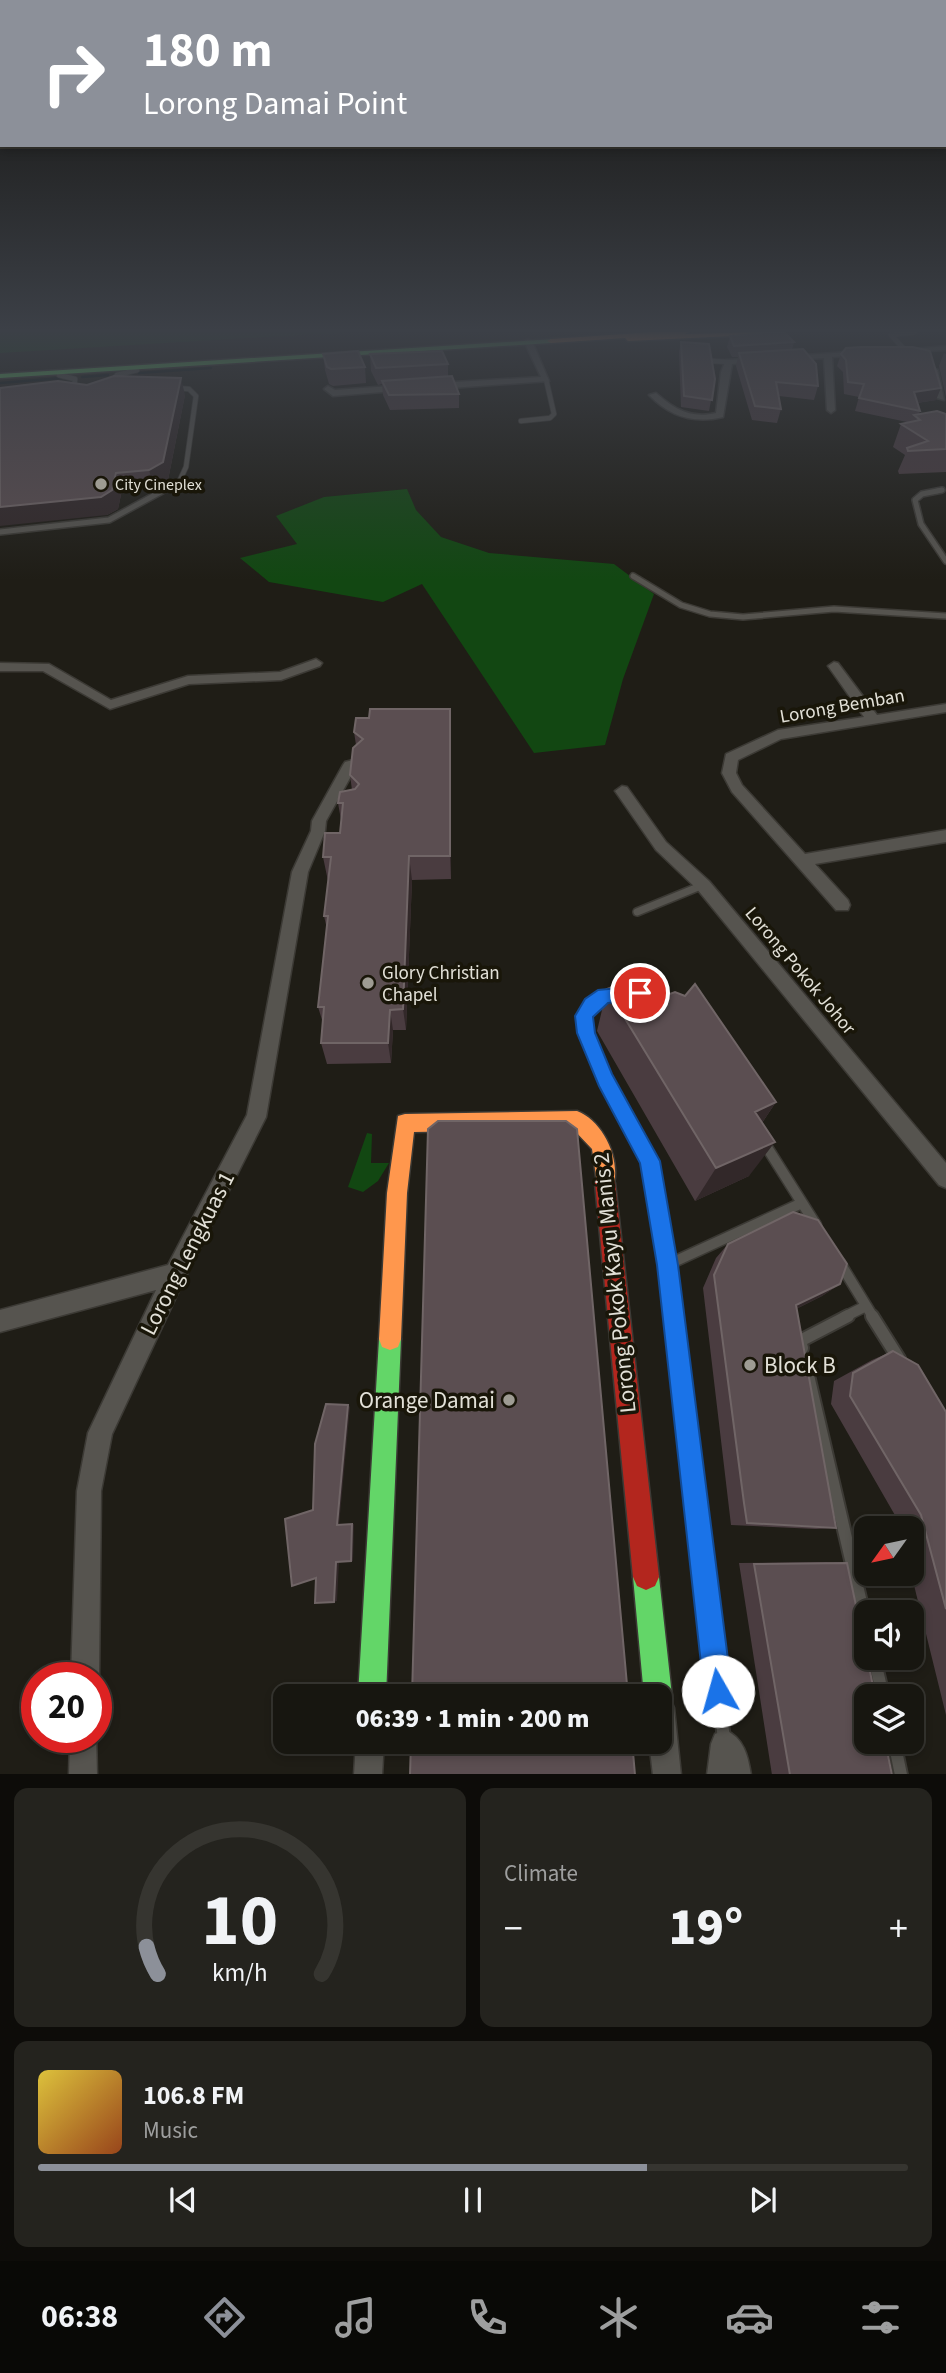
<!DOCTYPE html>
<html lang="en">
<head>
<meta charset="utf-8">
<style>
  body { margin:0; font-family:"Source Sans 3",sans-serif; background:#24231e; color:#f1f3f6; height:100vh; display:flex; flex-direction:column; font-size:26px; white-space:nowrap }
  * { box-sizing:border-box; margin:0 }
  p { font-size:23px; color:#9e9f9f }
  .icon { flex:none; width:38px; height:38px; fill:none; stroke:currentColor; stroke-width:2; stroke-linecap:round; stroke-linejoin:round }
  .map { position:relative; height:1774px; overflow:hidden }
  .side { display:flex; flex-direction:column; gap:14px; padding:14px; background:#0d0c09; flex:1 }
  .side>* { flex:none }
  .banner { position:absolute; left:0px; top:0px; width:947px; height:147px; box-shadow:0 4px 10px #0003,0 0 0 2px #363530; background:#8c9099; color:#fff; overflow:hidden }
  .needle { width:46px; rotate:237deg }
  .buttons { position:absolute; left:854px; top:1516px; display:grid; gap:14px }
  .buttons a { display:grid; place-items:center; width:70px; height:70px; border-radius:14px; background:#171610; box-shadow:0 4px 10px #0003,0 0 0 2px #363530; font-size:35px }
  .speed { position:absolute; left:21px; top:1662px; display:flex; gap:14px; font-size:35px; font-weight:700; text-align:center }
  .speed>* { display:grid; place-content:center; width:91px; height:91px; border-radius:50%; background:#171610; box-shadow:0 4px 10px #0003,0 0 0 2px #363530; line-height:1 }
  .speed .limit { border:10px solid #d22; background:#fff; color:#111 }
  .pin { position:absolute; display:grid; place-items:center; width:60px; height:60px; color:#fff; margin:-30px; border:4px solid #fff; border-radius:50%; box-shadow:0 2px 7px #0007 }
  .me { position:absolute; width:77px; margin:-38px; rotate:353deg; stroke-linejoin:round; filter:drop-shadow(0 0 5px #0008) }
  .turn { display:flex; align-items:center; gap:24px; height:147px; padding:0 28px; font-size:32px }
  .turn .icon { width:91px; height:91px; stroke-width:2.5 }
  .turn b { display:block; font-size:49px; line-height:60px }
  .big { font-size:52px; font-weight:800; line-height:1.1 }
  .side .tile { flex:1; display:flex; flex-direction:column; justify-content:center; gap:10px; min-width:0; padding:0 24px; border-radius:14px; background:#24231e }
  .side .dial { align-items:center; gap:0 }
  .dial svg { height:182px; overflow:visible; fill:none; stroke:#363530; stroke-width:7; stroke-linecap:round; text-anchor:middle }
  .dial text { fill:#f1f3f6; stroke:none }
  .song { display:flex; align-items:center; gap:21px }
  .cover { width:84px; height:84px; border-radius:10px; background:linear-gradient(135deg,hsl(50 70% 55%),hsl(20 70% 35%)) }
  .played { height:7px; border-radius:4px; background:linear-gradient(90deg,#8c9099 70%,#363530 70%) }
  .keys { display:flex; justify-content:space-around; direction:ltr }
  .heat { display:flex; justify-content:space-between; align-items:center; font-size:38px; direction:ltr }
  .side .tiles { flex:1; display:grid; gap:14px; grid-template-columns:1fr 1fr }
  .tile:last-child { grid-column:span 2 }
  .trip { position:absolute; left:273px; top:1684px; width:399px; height:70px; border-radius:14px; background:#171610; box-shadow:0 4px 10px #0003,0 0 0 2px #363530; font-weight:800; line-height:70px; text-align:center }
  .menu { display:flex; height:112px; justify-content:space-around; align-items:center; background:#090906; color:#9e9f9f }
  .menu .icon { width:49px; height:49px }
  .menu .current { color:#8c9099 }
  .menu b { font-size:32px; color:#f1f3f6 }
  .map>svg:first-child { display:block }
  .green { fill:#124712 }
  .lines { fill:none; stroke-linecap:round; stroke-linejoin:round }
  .stream { stroke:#041011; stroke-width:2.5 }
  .lane-far4-casing { stroke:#3c3a35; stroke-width:6 }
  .lane-far3-casing { stroke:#3c3a35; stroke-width:8 }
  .lane-far2-casing { stroke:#3c3a35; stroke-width:10 }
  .lane-far1-casing { stroke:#3c3a35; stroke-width:13 }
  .lane-casing { stroke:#3c3a35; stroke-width:16 }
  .street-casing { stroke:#3c3a35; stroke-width:3 }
  .fast-casing { stroke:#3c3a35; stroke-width:3 }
  .slow-casing { stroke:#3c3a35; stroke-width:3 }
  .jam-casing { stroke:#3c3a35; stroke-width:3 }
  .lane-far4 { stroke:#56544f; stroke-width:4.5 }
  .lane-far3 { stroke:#56544f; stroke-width:5 }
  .lane-far2 { stroke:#56544f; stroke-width:7 }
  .lane-far1 { stroke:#56544f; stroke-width:10 }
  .lane { stroke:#56544f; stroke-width:12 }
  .street { fill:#56544f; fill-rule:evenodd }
  .fast { fill:#63d668; fill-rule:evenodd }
  .slow { fill:#ff974d; fill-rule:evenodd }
  .jam { fill:#b3261e; fill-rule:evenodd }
  .wall { fill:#4a3c40 }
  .shaded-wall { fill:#322829 }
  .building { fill:#5b4e51; stroke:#706566; stroke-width:2 }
  .route { fill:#1a73e8; stroke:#114b97; stroke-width:2 }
  .poi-dot { fill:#9e9c93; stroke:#191609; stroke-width:2.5 }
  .labels { text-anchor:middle; stroke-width:7; stroke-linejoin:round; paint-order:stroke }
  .far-poi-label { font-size:16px; fill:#e2e0d7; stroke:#191609; text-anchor:start }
  .street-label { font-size:19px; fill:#e2e0d7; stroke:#191609 }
  .poi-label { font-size:19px; fill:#e2e0d7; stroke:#191609; text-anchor:start }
  .near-street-label { font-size:23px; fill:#e2e0d7; stroke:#191609 }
  .near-poi-label { font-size:23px; fill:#e2e0d7; stroke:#191609; text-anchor:start }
</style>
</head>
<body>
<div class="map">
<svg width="946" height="1775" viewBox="0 0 946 1775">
  <rect width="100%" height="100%" fill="#1f1d16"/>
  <!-- green -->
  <path class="green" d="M0,332H349L0,353Z
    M407,489L416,510L441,537L489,553L614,564L654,594L623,679L605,745L534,753L422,584L383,602L269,582L240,558L297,544L276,516L324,497Z
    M367,1133L372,1134L371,1163H389L378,1181L363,1192L348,1187Z"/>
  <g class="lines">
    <!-- stream -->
    <path class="stream" d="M139,373L211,368
      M82,377L108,375
      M0,383L62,378"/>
    <defs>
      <path id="lane-far4" d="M905,350L891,335L915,332
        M712,361L729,362
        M59,375L75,379L74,388
        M110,385L117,375L137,370
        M521,421L550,418L554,414L546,379
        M163,491L179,482L186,467L196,396L189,389L174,388
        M937,491L942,490"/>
      <path id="lane-far3" d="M942,490L922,494L915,500L921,524L946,561
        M0,532L109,520L166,489
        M633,576L681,605L710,614L743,617L834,609L946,616"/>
      <path id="lane-far2" d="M637,912L703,885"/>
      <path id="lane-far1" d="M613,994L600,999L584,1016L586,1033L605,1080L650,1161L673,1317
        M763,1141L816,1225
        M840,1263L873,1317
        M667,1265L802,1203
        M844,1317L866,1306"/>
      <path id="lane" d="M673,1316L724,1739
        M872,1316L899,1359
        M802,1348L800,1341L848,1316
        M807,1371L866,1624
        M874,1657L883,1696
        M894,1741L901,1775"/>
      <path id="street" d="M528,339L532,341L549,381L437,389L433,386L437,383L541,377L524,341Z
        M946,346V350L906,352L902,350Z
        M862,351L865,355L832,357L835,410L831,413L827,410L824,358L791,360L787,358L791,356Z
        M761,358L758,362L732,364L723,417C694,424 670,417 649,395L656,393C674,409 691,419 716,413L721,372L726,360Z
        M931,368L938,370L944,400L937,398Z
        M404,385L408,388L407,390L333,396L324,389L328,386L335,390Z
        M316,659L322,663L320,666L281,680L189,684L110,709L43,671H0V663L49,664L111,700L188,676L280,672Z
        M834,662L838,663L877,715L946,704V712L781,739L738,760L736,773L742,785L805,854L946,830V842L815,864L848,900L850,905L848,910H836L732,792L722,773L726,754L778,730L864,717L828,666Z
        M357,759L364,764L362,767L355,769L326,821L325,831L308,872L266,1117L183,1282L112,1434L101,1491L99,1678L96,1684V1678H71L77,1491L88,1433L156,1290L0,1332V1310L168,1265L247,1115L292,872L311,831L312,821L343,765L345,762Z
        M622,786L627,787L666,842L709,881L946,1163V1188L939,1185L697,889L656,850L615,791Z
        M660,1694L670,1698L674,1708L681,1775H653L649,1741H660V1696H656Z
        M725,1730C744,1738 748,1756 751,1775H707L711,1744L715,1734Z
        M96,1734L97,1775H69L70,1738H96Z
        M356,1741H384L382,1775H354Z"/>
      <path id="fast" d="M554,339L551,343L0,378V374Z
        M390,1328L398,1331L401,1339L386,1696H358L379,1339L382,1331Z
        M646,1564L655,1568L659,1577L672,1696L668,1706L660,1709V1696H644L633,1577L637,1568Z"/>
      <path id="slow" d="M653,332H688L685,334L777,332L773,334L628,341L625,338L551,343L547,341L551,339Z
        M577,1111C604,1121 623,1163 612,1190L605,1193L598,1190L592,1149L573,1129L414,1132L407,1193L401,1339L398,1347L390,1350L382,1347L379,1339L387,1193L398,1116L405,1114Z"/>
      <path id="jam" d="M605,1173L612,1176L615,1183L659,1577L655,1586L646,1590L637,1586L633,1577L595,1183L598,1176Z"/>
    </defs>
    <!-- lane-far4 casing -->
    <use href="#lane-far4" class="lane-far4-casing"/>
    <!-- lane-far3 casing -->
    <use href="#lane-far3" class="lane-far3-casing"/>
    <!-- lane-far2 casing -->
    <use href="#lane-far2" class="lane-far2-casing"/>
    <!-- lane-far1 casing -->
    <use href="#lane-far1" class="lane-far1-casing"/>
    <!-- lane casing -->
    <use href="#lane" class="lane-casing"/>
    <!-- street casing -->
    <use href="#street" class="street-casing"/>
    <!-- fast casing -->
    <use href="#fast" class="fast-casing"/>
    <!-- slow casing -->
    <use href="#slow" class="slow-casing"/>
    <!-- jam casing -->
    <use href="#jam" class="jam-casing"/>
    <!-- lane-far4 -->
    <use href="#lane-far4" class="lane-far4"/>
    <!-- lane-far3 -->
    <use href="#lane-far3" class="lane-far3"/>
    <!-- lane-far2 -->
    <use href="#lane-far2" class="lane-far2"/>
    <!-- lane-far1 -->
    <use href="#lane-far1" class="lane-far1"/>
    <!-- lane -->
    <use href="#lane" class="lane"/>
    <!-- street -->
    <use href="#street" class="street"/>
    <!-- fast -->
    <use href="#fast" class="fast"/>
    <!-- slow -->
    <use href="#slow" class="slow"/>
    <!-- jam -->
    <use href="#jam" class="jam"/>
  </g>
  <!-- wall -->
  <path class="wall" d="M730,336L794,342L792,350L818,386L814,400L779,396L781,409L777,423L752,420L736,366L738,357H732L727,347Z
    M681,342L715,379L709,411L681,407L679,352Z
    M944,353L946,354V397L939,366Z
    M323,354L365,367L366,383L333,386L329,384L325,370Z
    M370,354L448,364V376L459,394V408L390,410L383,395L382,384L378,385L371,371Z
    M841,354L936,400L917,403L920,411L919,414H946V472L899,474L898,471L905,455L893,447L901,424L907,422L855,411L859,397L844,394L843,372L837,366Z
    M87,385L185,395L168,480L154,487L122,490L118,509L107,515Z
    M354,732L451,734V879L412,880L406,1030H393L391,1063L327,1064L321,1043L323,1023L318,1007L327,929L324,916L328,881L323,857L340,833L341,820L338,803L352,790L350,775L356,745Z
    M607,989L776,1102L762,1123L749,1176L695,1201L597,1031Z
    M728,1244L840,1284L822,1296L796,1309L836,1528L816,1529L731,1525L703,1288L716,1258Z
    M893,1351L946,1412V1715L911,1573H912V1528H899L896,1517L831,1404L834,1381L872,1360Z
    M826,1562L847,1563L892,1775H772L739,1563Z"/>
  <!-- shaded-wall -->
  <path class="shaded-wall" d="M181,378L185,395L168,480L154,487L149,470Z
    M941,388L936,400L909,404L914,392Z
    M116,473L122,490L118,509L107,515L0,526V507Z
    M450,709L451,734V879L450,856Z
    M409,856L412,880L406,1030L403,1009Z
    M390,1010L393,1030L391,1063L388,1043Z
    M776,1102L751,1139L755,1112Z
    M775,1142L749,1176L695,1201L716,1168Z
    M840,1284L822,1296L780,1317L796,1305Z
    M348,1405L350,1407L339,1525H337Z
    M352,1524H354L353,1561H351Z
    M336,1562H339L337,1601L334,1602Z"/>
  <!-- building -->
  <path class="building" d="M774,332H784L794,342L734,346L730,336Z
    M681,342L709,344L715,379L712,400L684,396Z
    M861,347H913L930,351L941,388L914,392L920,411L859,398L864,384L848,382L846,360L841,354L846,348Z
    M803,349L816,364L818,386L776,382L781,409L755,406L739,353Z
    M358,351L365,367L331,369L327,367L323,354Z
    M442,351L448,364L376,368L370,354Z
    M114,376L181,378L163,462L149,470L116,473L112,490L101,497L0,507V388L58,381L87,385Z
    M452,376L459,394L389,395L382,381Z
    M937,411L946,414V449L908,451L907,448L928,441L901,424L920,420L914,415Z
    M370,709H450V856H409L403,1009L390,1010L388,1043H321L324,1007H318L328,916H324L331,857H323L325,833H340L343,803H338L340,792L355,789L359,784L350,775L353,748L363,739L354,732L356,718H369Z
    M651,972L667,995L675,992L685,996L695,984L776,1102L755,1112L775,1142L716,1168L607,989Z
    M438,1121H566L577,1129L628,1696H412L428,1129Z
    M793,1212L818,1220L847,1264L840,1284L796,1305L836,1528L747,1523L744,1503L714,1275L728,1244Z
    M893,1351L918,1365L946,1412V1609L921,1515L850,1396L853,1373Z
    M326,1404L348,1405L337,1525L352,1524L351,1561L336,1562L334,1602L315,1603L316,1578L292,1586L285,1519L313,1510L315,1444Z
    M847,1563L866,1653V1657H867L875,1696H866V1741H885L892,1775H790L754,1564Z
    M411,1741H632L635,1775H410Z"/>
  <!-- sky -->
  <linearGradient id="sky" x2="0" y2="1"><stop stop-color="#11100c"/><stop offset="0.57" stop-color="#3c4047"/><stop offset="1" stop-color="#3c4047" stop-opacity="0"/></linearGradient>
  <rect width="946" height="580" fill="url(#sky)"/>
  <!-- route -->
  <path class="route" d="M640,986L648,993L646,999L608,1003L593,1017L595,1033L612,1074L660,1161L678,1265L732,1691L728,1701L718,1705L708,1701L704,1691L657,1265L640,1163L599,1086L577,1033L575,1016L585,999L598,990Z"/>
  <!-- markers -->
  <g class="poi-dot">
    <circle cx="101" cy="484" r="7"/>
    <circle cx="368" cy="983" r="7"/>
    <circle cx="750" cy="1365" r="7"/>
    <circle cx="509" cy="1400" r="7"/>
  </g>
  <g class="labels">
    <!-- far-poi labels -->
    <g class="far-poi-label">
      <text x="115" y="490">City Cineplex</text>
    </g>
    <!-- street labels -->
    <g class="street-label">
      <text transform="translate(842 705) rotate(-10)" y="7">Lorong Bemban</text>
      <text transform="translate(801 970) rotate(50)" y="7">Lorong Pokok Johor</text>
    </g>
    <!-- poi labels -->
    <g class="poi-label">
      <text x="382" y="979">Glory Christian<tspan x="382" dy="22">Chapel</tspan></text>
    </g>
    <!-- near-street labels -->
    <g class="near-street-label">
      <text transform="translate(187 1253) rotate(-63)" y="8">Lorong Lengkuas 1</text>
      <text transform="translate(614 1283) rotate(-96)" y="8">Lorong Pokok Kayu Manis 2</text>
    </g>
    <!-- near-poi labels -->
    <g class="near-poi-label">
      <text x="764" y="1373">Block B</text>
      <text x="495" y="1408" text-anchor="end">Orange Damai</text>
    </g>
  </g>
</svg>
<div class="buttons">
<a><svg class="needle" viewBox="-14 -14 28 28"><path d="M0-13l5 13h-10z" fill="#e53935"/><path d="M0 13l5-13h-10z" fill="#9e9f9f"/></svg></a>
<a><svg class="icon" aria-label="sound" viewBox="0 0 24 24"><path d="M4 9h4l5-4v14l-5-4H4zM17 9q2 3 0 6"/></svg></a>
<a><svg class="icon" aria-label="layers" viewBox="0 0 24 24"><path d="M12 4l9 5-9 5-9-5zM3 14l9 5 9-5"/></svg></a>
</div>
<div class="speed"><div class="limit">20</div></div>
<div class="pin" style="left:640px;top:993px;background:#d93025"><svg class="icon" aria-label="arrive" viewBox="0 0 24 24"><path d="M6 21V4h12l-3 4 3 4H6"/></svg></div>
<svg class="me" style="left:718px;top:1691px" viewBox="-20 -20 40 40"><circle r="19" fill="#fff"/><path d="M0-13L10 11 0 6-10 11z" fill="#1a73e8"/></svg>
<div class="trip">06:39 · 1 min · 200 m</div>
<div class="banner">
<div class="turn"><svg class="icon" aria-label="right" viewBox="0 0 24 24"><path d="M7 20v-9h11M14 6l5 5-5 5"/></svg><div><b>180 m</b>Lorong Damai Point</div></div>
</div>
</div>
<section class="side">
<div class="tiles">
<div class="tile dial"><svg viewBox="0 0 100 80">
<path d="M14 69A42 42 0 1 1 86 69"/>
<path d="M14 69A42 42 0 0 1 9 57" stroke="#8c9099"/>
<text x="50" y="56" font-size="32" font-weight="700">10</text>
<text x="50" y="72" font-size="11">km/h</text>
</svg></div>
<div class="tile"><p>Climate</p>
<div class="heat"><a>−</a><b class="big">19°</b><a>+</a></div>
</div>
<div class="tile">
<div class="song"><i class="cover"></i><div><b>106.8 FM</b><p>Music</p></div></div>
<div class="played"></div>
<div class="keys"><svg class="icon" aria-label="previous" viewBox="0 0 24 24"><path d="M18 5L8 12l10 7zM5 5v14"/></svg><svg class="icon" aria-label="pause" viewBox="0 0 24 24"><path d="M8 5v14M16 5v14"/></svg><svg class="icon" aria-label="next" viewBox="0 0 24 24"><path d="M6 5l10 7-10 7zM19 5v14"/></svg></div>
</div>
</div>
</section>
<nav class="menu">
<b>06:38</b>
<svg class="icon current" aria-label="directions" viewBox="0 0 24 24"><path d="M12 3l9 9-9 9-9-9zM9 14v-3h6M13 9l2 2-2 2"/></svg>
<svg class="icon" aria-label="music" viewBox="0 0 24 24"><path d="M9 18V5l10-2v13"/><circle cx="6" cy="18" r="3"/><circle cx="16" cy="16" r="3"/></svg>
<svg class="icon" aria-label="phone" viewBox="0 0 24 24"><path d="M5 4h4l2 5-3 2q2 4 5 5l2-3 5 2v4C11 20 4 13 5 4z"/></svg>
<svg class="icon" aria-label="climate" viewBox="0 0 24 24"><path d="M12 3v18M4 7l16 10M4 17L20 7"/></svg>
<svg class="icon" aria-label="car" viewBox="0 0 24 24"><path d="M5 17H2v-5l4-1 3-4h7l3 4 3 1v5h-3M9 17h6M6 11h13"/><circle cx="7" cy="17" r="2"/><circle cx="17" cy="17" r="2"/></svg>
<svg class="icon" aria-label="filters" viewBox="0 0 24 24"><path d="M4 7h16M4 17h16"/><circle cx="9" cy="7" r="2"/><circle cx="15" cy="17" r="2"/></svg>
</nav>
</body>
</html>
